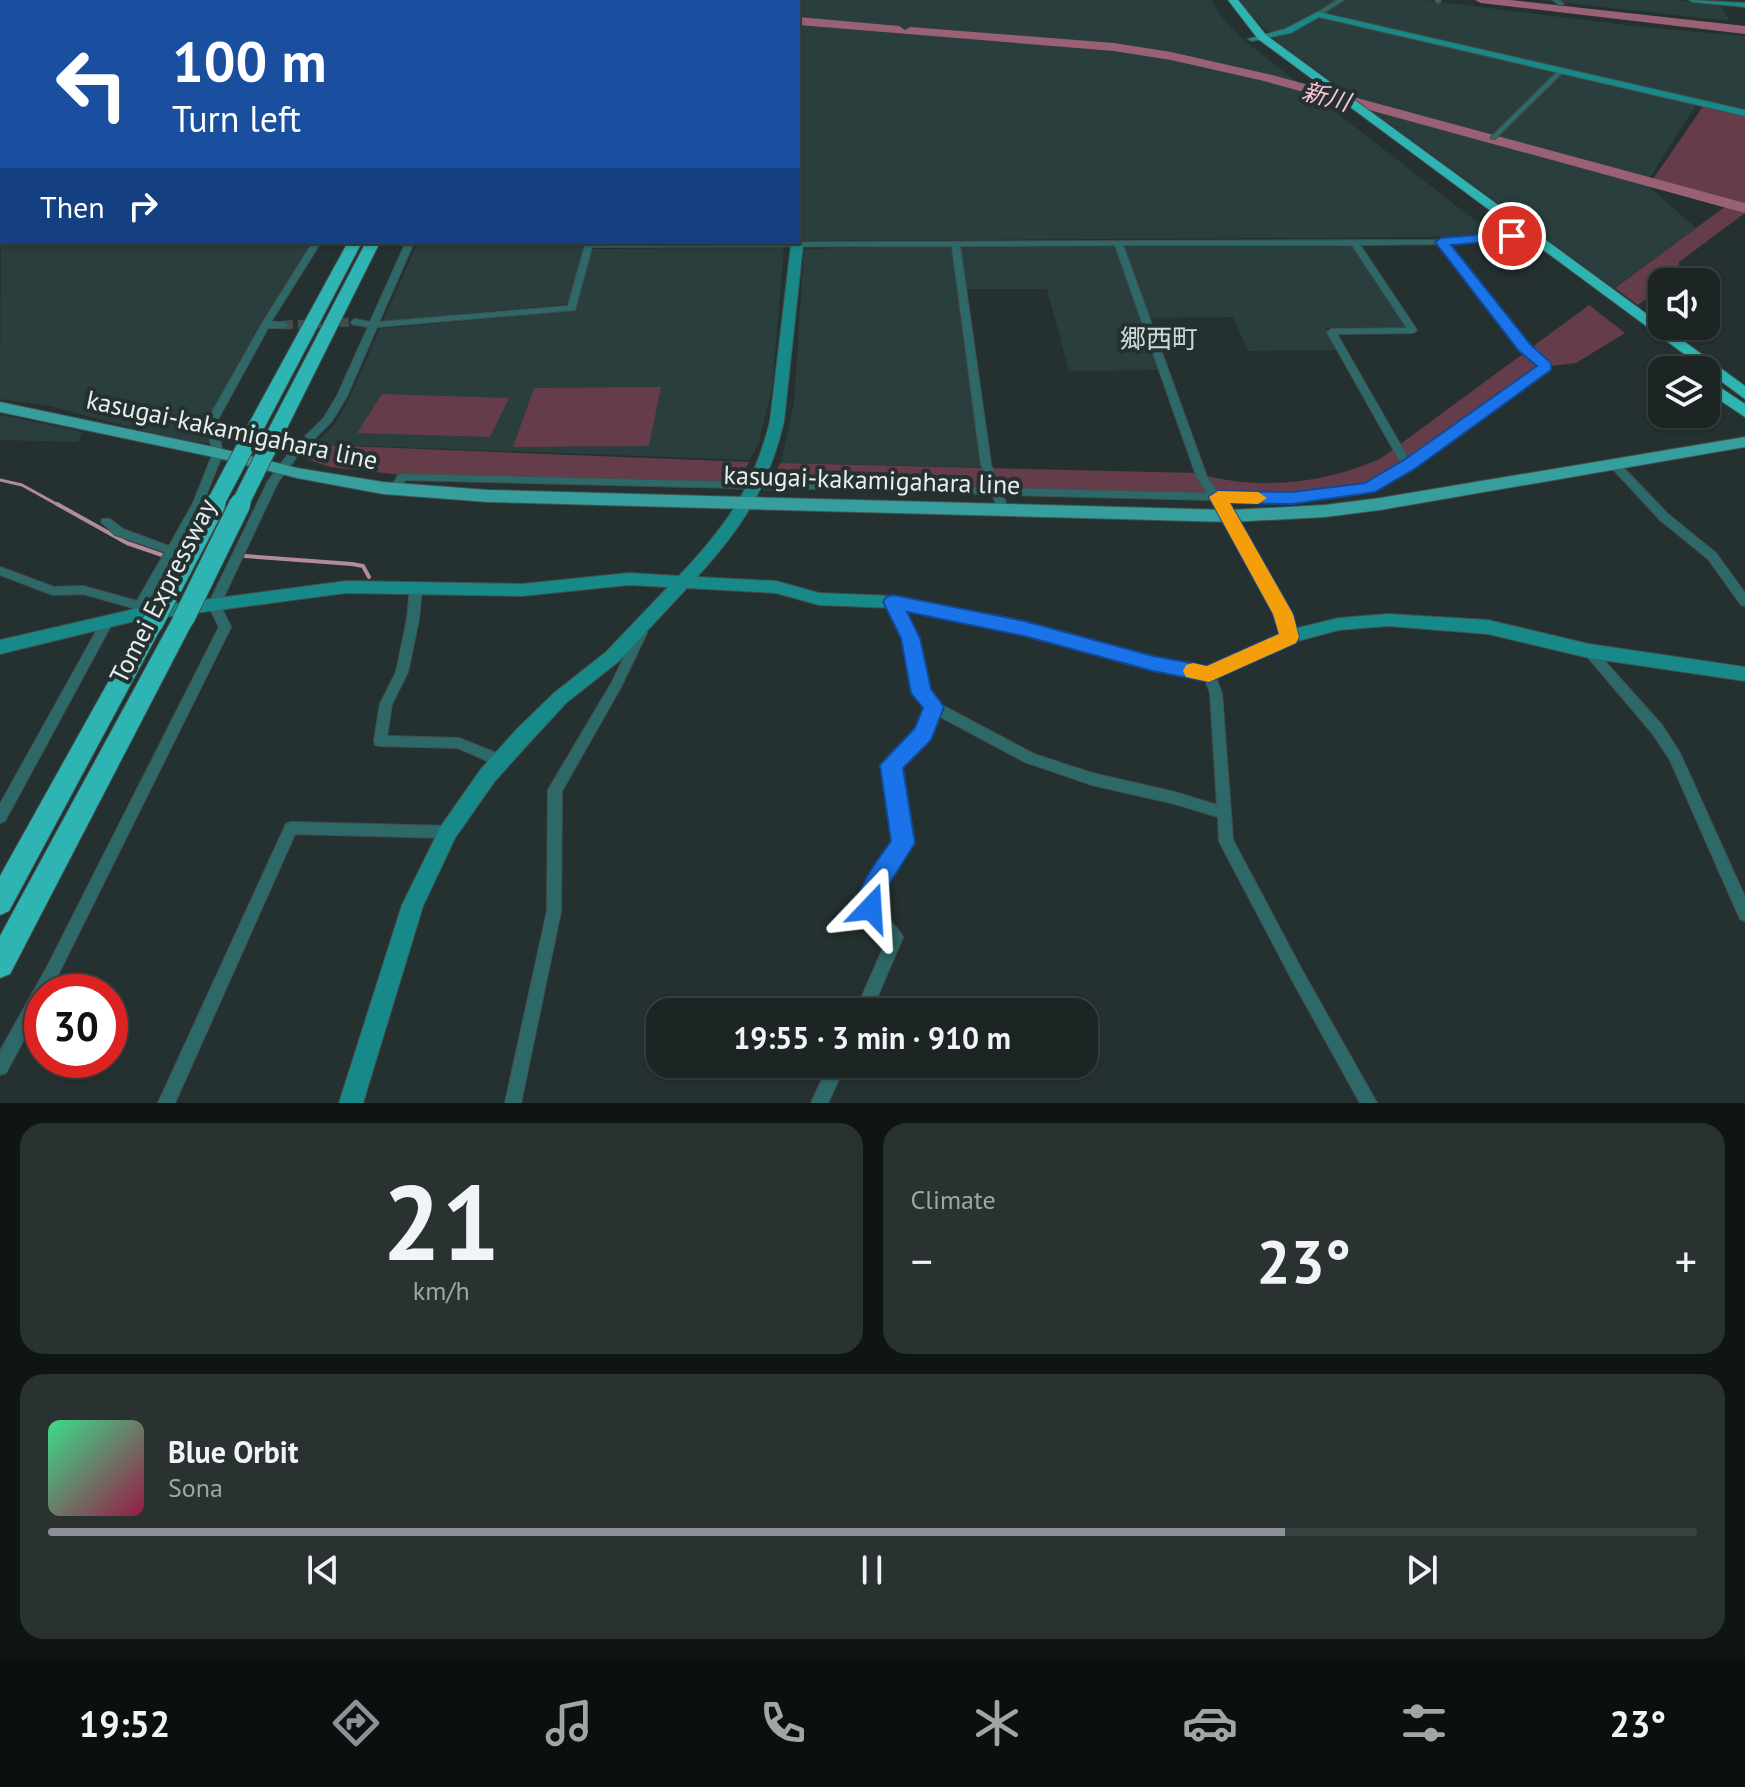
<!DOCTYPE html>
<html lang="en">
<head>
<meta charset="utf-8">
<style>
  body { margin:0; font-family:"PT Sans","Noto Sans JP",sans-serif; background:#293131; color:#f1f3f6; height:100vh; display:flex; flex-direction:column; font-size:30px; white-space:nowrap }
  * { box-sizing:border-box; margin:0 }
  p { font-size:26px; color:#a0a5a6 }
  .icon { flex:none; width:44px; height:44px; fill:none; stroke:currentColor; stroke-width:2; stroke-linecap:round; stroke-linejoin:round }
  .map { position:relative; height:1103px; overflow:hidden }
  .side { display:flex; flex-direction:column; gap:20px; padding:20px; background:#0f1414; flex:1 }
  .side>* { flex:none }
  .hud { position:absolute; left:0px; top:0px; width:800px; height:244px; box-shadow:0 2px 6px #0004,0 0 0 2px #3a4241; background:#1a4fa0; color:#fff; overflow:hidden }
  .tools { position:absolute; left:1648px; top:268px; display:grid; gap:16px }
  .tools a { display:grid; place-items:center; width:72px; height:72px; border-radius:16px; background:#1c2524; box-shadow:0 2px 6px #0004,0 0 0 2px #3a4241; font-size:40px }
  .speed { position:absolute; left:24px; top:974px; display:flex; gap:16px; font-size:40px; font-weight:700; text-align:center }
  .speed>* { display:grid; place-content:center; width:104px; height:104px; border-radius:50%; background:#1c2524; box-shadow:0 2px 6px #0004,0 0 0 2px #3a4241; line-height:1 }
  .speed .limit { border:12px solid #d22; background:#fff; color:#111 }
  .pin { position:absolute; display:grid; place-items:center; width:68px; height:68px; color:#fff; margin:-34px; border:4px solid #fff; border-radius:50%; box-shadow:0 2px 8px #0007 }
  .me { position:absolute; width:88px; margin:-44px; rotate:20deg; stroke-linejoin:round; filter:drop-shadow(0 0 6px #0008) }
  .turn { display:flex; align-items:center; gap:28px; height:168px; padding:0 40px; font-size:36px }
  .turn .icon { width:104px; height:104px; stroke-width:2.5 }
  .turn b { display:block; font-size:56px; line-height:68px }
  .then { display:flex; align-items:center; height:76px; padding:0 40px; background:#0003; gap:16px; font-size:30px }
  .big { font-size:60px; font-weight:700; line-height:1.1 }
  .side .tile { flex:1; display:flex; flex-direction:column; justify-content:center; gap:12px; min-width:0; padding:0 28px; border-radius:24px; background:#293131 }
  .side .dial { align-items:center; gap:0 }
  .dial b { font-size:104px; line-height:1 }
  .song { display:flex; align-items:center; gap:24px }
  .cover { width:96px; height:96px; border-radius:12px; background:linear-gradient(135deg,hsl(150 70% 55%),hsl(340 70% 35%)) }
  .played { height:8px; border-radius:4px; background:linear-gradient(90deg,#8c9099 75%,#3a4241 75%) }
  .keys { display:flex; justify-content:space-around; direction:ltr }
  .heat { display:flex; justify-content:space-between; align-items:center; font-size:44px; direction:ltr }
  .side .tiles { flex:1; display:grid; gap:20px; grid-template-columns:1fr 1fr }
  .tile:last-child { grid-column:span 2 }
  .trip { position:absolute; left:646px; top:998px; width:452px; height:80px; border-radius:24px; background:#1c2524; box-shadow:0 2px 6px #0004,0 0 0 2px #3a4241; font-weight:700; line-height:80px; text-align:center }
  .tabs { display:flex; height:128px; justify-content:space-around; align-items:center; background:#0b0f0e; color:#a0a5a6 }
  .tabs .icon { width:56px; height:56px }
  .tabs .active { color:#8c9099 }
  .tabs b { font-size:36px; color:#f1f3f6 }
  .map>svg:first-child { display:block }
  .built { fill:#2b3e3e }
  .green { fill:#643c4a }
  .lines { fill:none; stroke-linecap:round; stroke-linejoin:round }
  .stream-far1 { stroke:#b18b99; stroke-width:3 }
  .stream { stroke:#b18b99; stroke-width:4 }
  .river { fill:#9a6175; fill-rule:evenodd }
  .street-tunnel { stroke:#424d4c; stroke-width:9; stroke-dasharray:9 5; stroke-linecap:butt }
  .street-casing { stroke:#444f4e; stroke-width:2 }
  .secondary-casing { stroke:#444f4e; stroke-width:2 }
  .primary-casing { stroke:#444f4e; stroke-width:2 }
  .highway-casing { stroke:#444f4e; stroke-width:2 }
  .street { fill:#2d6968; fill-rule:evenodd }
  .secondary { fill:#178988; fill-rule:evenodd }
  .primary { fill:#369e9c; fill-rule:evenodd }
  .highway { fill:#2eb4b2; fill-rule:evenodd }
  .highway-bridge-far1-casing { stroke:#444f4e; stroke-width:19; stroke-linecap:butt }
  .highway-bridge-casing { stroke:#444f4e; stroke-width:23; stroke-linecap:butt }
  .highway-bridge-far1 { stroke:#2eb4b2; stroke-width:17 }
  .highway-bridge { stroke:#2eb4b2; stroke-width:21 }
  .route { fill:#1a73e8; stroke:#114b97; stroke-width:2 }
  .slow { fill:#f59e0b }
  .labels { text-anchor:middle; stroke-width:8; stroke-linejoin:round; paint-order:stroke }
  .far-water-label { font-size:24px; font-style:italic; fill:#fcc6d8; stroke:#253130 }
  .far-quarter-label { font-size:26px; fill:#cddbdb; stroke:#253130 }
  .street-label { font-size:26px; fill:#e7eeee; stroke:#253130 }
</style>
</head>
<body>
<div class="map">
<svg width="1745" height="1103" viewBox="0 0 1745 1103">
  <rect width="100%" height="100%" fill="#253130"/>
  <!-- built -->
  <path class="built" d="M159,0H514L155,2Z
    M575,0H1211L1221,16L1246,42L1486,229L1483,234L1425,237L798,241V2H573Z
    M1240,0H1424L1642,27L1745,36V111L1697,103L1646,184L1696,228L1614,288L1277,41L1247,11Z
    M1541,0H1676L1719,4L1730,21Z
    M2,74V242H301L309,248L259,325L215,406L206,426L214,443L186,442L46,405L0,399Z
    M418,242H592H585L569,304L383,321Z
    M1352,244L1405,327L1326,328L1338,350L1248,351L1233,317L1148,318L1122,245Z
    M1116,245L1161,370L1069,371L1047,289H966L960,246Z
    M953,246L981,467L781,463L794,403L804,249Z
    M784,247L772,388L758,445L750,460L314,444L334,425L346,405L380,329L576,310L590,251L593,249Z
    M0,416L12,417L82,432L78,442L0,440Z"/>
  <!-- green -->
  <path class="green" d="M1704,105L1745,115V203L1653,179Z
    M1726,206L1745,213L1679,262L1680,274L1669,282H1662V287L1638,305L1615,288Z
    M1589,305L1625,333L1576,363L1541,367L1412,459L1373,482L1362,486L1291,495L772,484L780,463L1197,473C1256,491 1323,484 1380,459Z
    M661,387L649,446L513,447L534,388Z
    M382,394L509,398L490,437L357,433Z
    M321,445L749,462L739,483L402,475L330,467L306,459Z"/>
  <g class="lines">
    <!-- stream-far1 -->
    <path class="stream-far1" d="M0,480L22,485L60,506"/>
    <!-- stream -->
    <path class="stream" d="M57,504L127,543L165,556
      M245,556L352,564L363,566L369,577"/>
    <!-- river -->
    <path class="river" d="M514,0H547L549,2H516Z
      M1475,0H1511L1745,26V34L1481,3Z
      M798,17L899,26L905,30L910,27L1114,43L1171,52L1272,75L1745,203V213L1264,81L1171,60L1114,51L798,25Z"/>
    <!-- street-tunnel -->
    <path class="street-tunnel" d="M284,325L355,322
      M735,485L777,486"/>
    <defs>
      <path id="street" d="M515,0H521L519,2H513Z
        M568,0H574L572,2H566Z
        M1337,0H1344L1320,15L1315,14Z
        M1435,0H1441V1L1438,3Z
        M1553,0H1559L1564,4L1559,5Z
        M0,52L2,53V57L0,56Z
        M1560,69L1565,70L1495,139H1491V137Z
        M1512,234L1516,236L1515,238L1447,244L1527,346L1549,364V368L1414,466L1373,490L1292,502L1224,500L1235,516L1289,614L1295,637L1293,640H1285L1283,637C1276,611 1265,590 1252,566C1240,543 1228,521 1212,500L1003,495L1009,511L1004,515L999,511L992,494L773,488L772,486L777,483L990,488L981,464L952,246L592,247L575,310L377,327L347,396L332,421L299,454L278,482L220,605L231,627L57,977L50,992H42V1006L6,1073L0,1075V1051L47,967L219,627L208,605L268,481L291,450L323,419L337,396L368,327L352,324L351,322L355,319L370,322L406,242H414L379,322L568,306L585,245L589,243L1441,240ZM1439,244L1521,350L1540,366L1406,462L1367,485L1292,494L1218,493L1207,477L1123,245H1352L1407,328L1331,329L1327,332L1398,458L1403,461L1408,458L1337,334L1413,333L1417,330L1360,245ZM1115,245L1197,478L1207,493L1000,488L991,464L960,246Z
        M313,242H321L271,322H284L288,325L284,328H268L216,423L223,453L203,503L139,618H131L129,615L133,608L83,594L53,595L0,575V567L54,587L83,586L137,601L165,552L115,535L101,522L102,519H110L123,529L169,546L193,503L213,453L206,423L261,325Z
        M1614,461L1618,462L1668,514L1716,553L1745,593V606L1741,605L1708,559L1660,520L1610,466L1609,464L1610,462Z
        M402,474L735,482L740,485L735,488L405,480L399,491H391L390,489L398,475Z
        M416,583L420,584L422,587L419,619L408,672L392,704L387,736L459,738L506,757L508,761L506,765L501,767L458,748L380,746L375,745L374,741L380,704L396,672L407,619L410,587L412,584Z
        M893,598L897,599L916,638L927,691L938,703L1034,754L1092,773L1175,792L1217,805L1210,693L1203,674L1205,671L1209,669L1213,671L1222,693L1233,840L1302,970L1377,1103H1360L1292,980L1221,845L1219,841L1218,817L1175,804L1092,785L1025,762L937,715L928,737L898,767L910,843L878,894V906L900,932L903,937L871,1012H855L887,939C872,921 858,911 866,887L896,842L884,765L918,730L927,708L915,693L904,638L887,602L889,599Z
        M108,616L112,617L114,620L5,821L0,823V804L104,617Z
        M641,628L645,630L647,633L621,687L562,791L561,911L521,1103H505L547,911L548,790L612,682L637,630Z
        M1589,646L1593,648L1662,725L1680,753L1745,897V921L1740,919L1670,760L1652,733L1585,654L1583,651L1585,648Z
        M291,822L448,826L453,828L455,832L453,836L448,838L295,834L175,1103H158L286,824Z
        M829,1064H846L828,1103H811Z"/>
      <path id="secondary" d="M1689,0L1745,3V7L1693,2Z
        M1318,12L1745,110V116L1319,17L1291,33L1252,41L1248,39L1285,29Z
        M0,199H2L0,206Z
        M798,242L803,245L784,421C769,486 742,528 697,577L776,581L819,593L893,596L1024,621L1153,657L1208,667L1289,630L1339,618L1388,614L1488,620L1589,644L1745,667V681L1589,658L1488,634L1388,626L1339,630L1294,642L1209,681L1153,671L1024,635L893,608L819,605L776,593L687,588L618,662L566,703L531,741L495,781L455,838L423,906L363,1103H339L402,905L441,826L481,769L517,729L554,693L606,652L668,587L629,585L522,596L346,593L135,621L0,654V640L135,609L346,581L522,584L629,573L679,576C726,526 753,489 770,421L791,245Z"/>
      <path id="primary" d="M0,402L218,448L297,468L383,482L488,490L1230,510L1325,505L1380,498L1745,437V447L1380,510L1325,517L1230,522L488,502L383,494L297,478L218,458L0,412Z"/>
      <path id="highway" d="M1228,0H1238L1266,35L1745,386V399L1258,39Z
        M0,66H2L0,73Z
        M348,242H362L260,436L257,440H245L242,436Z
        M366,242H380L283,436L280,440H268L265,436Z
        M1706,378L1745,404V417L1706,391Z
        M184,610L192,612L195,618L10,974L0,978V936L176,612Z
        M152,616L160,618L163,624L9,911L0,915V876L144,618Z"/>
    </defs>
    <!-- street casing -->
    <use href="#street" class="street-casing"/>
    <!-- secondary casing -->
    <use href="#secondary" class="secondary-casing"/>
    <!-- primary casing -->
    <use href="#primary" class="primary-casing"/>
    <!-- highway casing -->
    <use href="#highway" class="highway-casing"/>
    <!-- street -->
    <use href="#street" class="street"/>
    <!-- secondary -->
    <use href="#secondary" class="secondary"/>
    <!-- primary -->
    <use href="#primary" class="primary"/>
    <!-- highway -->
    <use href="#highway" class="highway"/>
    <defs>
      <path id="highway-bridge-far1" d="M214,506L251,436
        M239,506L274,436"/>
      <path id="highway-bridge" d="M184,618L240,504
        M152,624L215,504"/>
    </defs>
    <!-- highway-bridge-far1 casing -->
    <use href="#highway-bridge-far1" class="highway-bridge-far1-casing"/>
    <!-- highway-bridge casing -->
    <use href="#highway-bridge" class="highway-bridge-casing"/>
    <!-- highway-bridge-far1 -->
    <use href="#highway-bridge-far1" class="highway-bridge-far1"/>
    <!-- highway-bridge -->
    <use href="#highway-bridge" class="highway-bridge"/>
  </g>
  <!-- route -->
  <path class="route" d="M1512,232L1519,236L1517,239L1451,245L1530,344L1551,363V370L1416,468L1375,492L1292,504L1230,503L1293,614L1299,637L1296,643L1209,682L1153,671L1024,636L907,612L920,638L931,689L944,707L931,740L903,768L915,843L883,894L879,916L871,920L862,916C850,889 877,863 891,841L880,765L915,728L923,708L911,693L901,638L883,602L886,597L893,595L1024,621L1153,656L1207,666L1279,634L1273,614L1209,497L1218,491L1292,492L1365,483L1404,460L1537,366L1519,351L1435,242L1441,238Z"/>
  <!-- slow -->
  <path class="slow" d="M1218,491L1258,492L1267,498L1258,504L1230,503L1293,614L1299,637L1296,643L1209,682L1186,677L1183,671L1186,665L1193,663L1207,666L1279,634L1273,614L1209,497Z"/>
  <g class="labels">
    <!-- far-water labels -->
    <g class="far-water-label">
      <text transform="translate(1326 97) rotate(15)" y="8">新川</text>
    </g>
    <!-- far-quarter labels -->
    <g class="far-quarter-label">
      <text x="1159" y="348">郷西町</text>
    </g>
    <!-- street labels -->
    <g class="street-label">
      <text transform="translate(232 430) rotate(12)" y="9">kasugai-kakamigahara line</text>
      <text transform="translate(872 480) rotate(2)" y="9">kasugai-kakamigahara line</text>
      <text transform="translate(163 591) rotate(-63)" y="9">Tomei Expressway</text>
    </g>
  </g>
</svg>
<div class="tools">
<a><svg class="icon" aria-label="sound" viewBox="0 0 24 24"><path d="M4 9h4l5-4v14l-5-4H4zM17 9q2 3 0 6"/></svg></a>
<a><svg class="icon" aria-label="layers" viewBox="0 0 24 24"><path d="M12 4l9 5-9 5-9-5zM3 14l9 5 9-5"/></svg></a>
</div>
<div class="speed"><div class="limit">30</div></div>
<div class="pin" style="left:1512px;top:236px;background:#d93025"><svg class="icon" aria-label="arrive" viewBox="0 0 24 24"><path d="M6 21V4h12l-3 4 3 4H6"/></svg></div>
<svg class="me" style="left:871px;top:908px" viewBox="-20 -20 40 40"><path d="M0-17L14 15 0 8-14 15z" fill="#1a73e8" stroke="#fff" stroke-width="4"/></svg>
<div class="trip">19:55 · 3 min · 910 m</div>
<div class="hud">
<div class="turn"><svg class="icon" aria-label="left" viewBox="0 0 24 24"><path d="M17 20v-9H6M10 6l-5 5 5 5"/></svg><div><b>100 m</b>Turn left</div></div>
<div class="then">Then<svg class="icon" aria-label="right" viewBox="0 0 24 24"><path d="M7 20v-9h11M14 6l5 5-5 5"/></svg></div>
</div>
</div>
<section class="side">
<div class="tiles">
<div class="tile dial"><b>21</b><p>km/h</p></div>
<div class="tile"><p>Climate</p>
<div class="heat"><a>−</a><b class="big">23°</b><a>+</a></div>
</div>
<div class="tile">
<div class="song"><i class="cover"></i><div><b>Blue Orbit</b><p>Sona</p></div></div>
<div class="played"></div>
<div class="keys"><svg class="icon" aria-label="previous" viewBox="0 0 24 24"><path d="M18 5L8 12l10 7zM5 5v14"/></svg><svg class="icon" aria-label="pause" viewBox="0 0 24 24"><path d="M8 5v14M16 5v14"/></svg><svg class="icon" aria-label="next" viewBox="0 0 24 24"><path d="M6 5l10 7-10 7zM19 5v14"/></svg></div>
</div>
</div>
</section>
<nav class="tabs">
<b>19:52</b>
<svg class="icon active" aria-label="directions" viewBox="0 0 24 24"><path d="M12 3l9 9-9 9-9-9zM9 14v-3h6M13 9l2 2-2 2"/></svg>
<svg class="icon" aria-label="music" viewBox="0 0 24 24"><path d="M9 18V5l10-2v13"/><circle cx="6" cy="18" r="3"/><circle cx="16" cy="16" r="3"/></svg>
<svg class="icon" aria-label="phone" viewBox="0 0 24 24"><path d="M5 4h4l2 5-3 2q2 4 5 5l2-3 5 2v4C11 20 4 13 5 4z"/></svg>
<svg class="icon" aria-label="climate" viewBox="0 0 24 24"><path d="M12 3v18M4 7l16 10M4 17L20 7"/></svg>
<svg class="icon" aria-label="car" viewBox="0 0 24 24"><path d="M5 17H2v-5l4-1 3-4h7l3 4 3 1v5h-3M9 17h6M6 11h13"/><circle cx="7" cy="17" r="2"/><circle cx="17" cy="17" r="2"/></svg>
<svg class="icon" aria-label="filters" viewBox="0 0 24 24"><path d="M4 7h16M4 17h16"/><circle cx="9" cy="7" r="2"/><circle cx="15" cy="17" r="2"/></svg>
<b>23°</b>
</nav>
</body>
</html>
